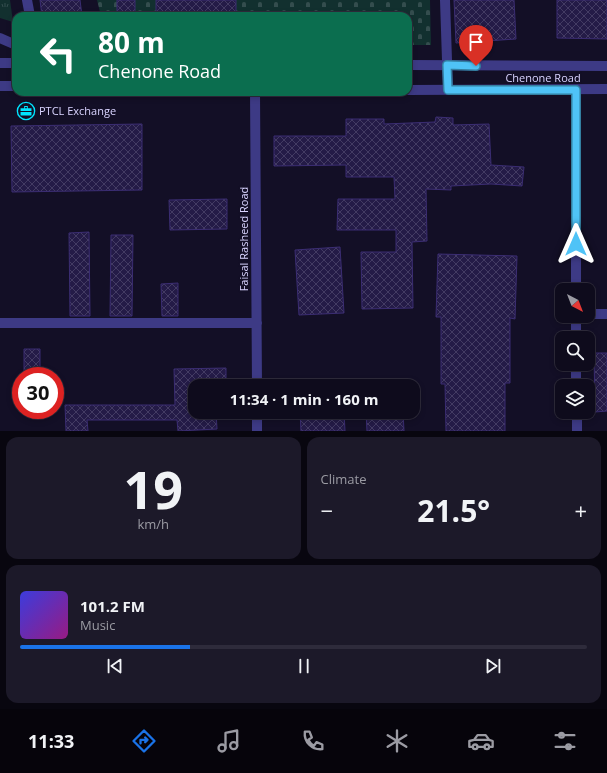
<!DOCTYPE html>
<html lang="en">
<head>
<meta charset="utf-8">
<style>
  body { margin:0; font-family:"Open Sans",sans-serif; background:#1c1929; color:#f1f3f6; height:100vh; display:flex; flex-direction:column; font-size:15px; white-space:nowrap }
  * { box-sizing:border-box; margin:0 }
  p { font-size:13px; color:#9b9ba3 }
  .icon { flex:none; width:22px; height:22px; fill:none; stroke:currentColor; stroke-width:2; stroke-linecap:round; stroke-linejoin:round }
  .map { position:relative; height:431px; overflow:hidden }
  .panel { display:flex; flex-direction:column; gap:6px; padding:6px; background:#08060f; flex:1 }
  .panel>* { flex:none }
  .banner { position:absolute; left:12px; top:12px; width:400px; height:84px; border-radius:12px; box-shadow:0 2px 6px #0003,0 0 0 1px #2e2b3b; background:#0b6e4f; color:#fff; overflow:hidden }
  .needle { width:26px; rotate:138deg }
  .buttons { position:absolute; left:555px; top:283px; display:grid; gap:8px }
  .buttons a { display:grid; place-items:center; width:40px; height:40px; border-radius:8px; background:#0e0b1c; box-shadow:0 2px 6px #0003,0 0 0 1px #2e2b3b; font-size:20px }
  .speed { position:absolute; left:12px; top:367px; display:flex; gap:8px; font-size:20px; font-weight:700; text-align:center }
  .speed>* { display:grid; place-content:center; width:52px; height:52px; border-radius:50%; background:#0e0b1c; box-shadow:0 2px 6px #0003,0 0 0 1px #2e2b3b; line-height:1 }
  .speed .limit { border:6px solid #d22; background:#fff; color:#111 }
  .pin { position:absolute; display:grid; place-items:center; width:34px; height:34px; color:#fff; margin:-41px -17px; border-radius:50% 50% 50% 0; rotate:-45deg; box-shadow:0 0 4px #0007 }
  .pin .icon { rotate:45deg }
  .me { position:absolute; width:44px; margin:-22px; rotate:0deg; stroke-linejoin:round; filter:drop-shadow(0 0 3px #0008) }
  .turn { display:flex; align-items:center; gap:14px; height:84px; padding:0 20px; font-size:18px }
  .turn .icon { width:52px; height:52px; stroke-width:2.5 }
  .turn b { display:block; font-size:28px; line-height:34px }
  .big { font-size:30px; font-weight:700; line-height:1.1 }
  .panel .tile { flex:1; display:flex; flex-direction:column; justify-content:center; gap:6px; min-width:0; padding:0 14px; border-radius:12px; background:#1c1929 }
  .panel .dial { align-items:center; gap:0 }
  .dial b { font-size:52px; line-height:1 }
  .song { display:flex; align-items:center; gap:12px }
  .cover { width:48px; height:48px; border-radius:6px; background:linear-gradient(135deg,hsl(240 70% 55%),hsl(310 70% 35%)) }
  .played { height:4px; border-radius:2px; background:linear-gradient(90deg,#1a73e8 30%,#2e2b3b 30%) }
  .keys { display:flex; justify-content:space-around; direction:ltr }
  .heat { display:flex; justify-content:space-between; align-items:center; font-size:22px; direction:ltr }
  .panel .tiles { flex:1; display:grid; gap:6px; grid-template-columns:1fr 1fr }
  .tile:last-child { grid-column:span 2 }
  .trip { position:absolute; left:188px; top:379px; width:232px; height:40px; border-radius:12px; background:#0e0b1c; box-shadow:0 2px 6px #0003,0 0 0 1px #2e2b3b; font-weight:700; line-height:40px; text-align:center }
  .tabs { display:flex; height:64px; justify-content:space-around; align-items:center; background:#06040b; color:#9b9ba3 }
  .tabs .icon { width:28px; height:28px }
  .tabs .current { color:#1a73e8 }
  .tabs b { font-size:18px; color:#f1f3f6 }
  .map>svg:first-child { display:block }
  .grass { fill:url(#grass-tufts) }
  .cemetery { fill:url(#cemetery-stones) }
  .building { fill:url(#building-cross-hatch); stroke:#3b2d73 }
  .lines { fill:none; stroke-linecap:round; stroke-linejoin:round }
  .minor { stroke:#3d3a85; stroke-width:10 }
  .route-casing { stroke:#337fa1; stroke-width:10 }
  .route { stroke:#4fc3f7; stroke-width:7 }
  .labels { text-anchor:middle; stroke-width:4; stroke-linejoin:round; paint-order:stroke }
  .street-label { font-size:11px; fill:#d9d4ff; stroke:#130f26 }
  .poi-label { font-size:11px; fill:#d9d4ff; stroke:#130f26; text-anchor:start }
</style>
</head>
<body>
<div class="map">
<svg width="607" height="431" viewBox="0 0 607 431">
  <defs>
    <pattern id="grass-tufts" width="24" height="20" patternUnits="userSpaceOnUse"><rect width="24" height="20" fill="#12302f"/><path d="M3 7l-1-3M5 7V3M7 7l1-3M15 17l-1-3M17 17v-4M19 17l1-3" fill="none" stroke="#344d4e"/></pattern>
    <pattern id="cemetery-stones" width="16" height="16" patternUnits="userSpaceOnUse"><rect width="16" height="16" fill="#12302f"/><path d="M2 7V4a2 2 0 0 1 4 0v3zM10 15v-3a2 2 0 0 1 4 0v3z" fill="#344d4e"/></pattern>
    <pattern id="building-cross-hatch" width="8" height="8" patternUnits="userSpaceOnUse"><rect width="8" height="8" fill="#241b47"/><path d="M0 0l8 8M0 8l8-8" fill="none" stroke="#433b63"/></pattern>
  </defs>
  <rect width="100%" height="100%" fill="#130f26"/>
  <!-- grass -->
  <path class="grass" d="M0,0H10L13,22L0,18Z"/>
  <!-- cemetery -->
  <path class="cemetery" d="M97,0H430L431,45H408V16H101Z"/>
  <!-- building -->
  <path class="building" d="M40,0H80L82,16H42Z
    M117,0H135V16H117Z
    M156,0H236V16H156Z
    M454,0H514L516,39L456,43Z
    M557,0H607V39L557,38Z
    M436,117L453,118V125L489,124L491,165L524,167L522,186L491,184L451,186V190L426,189L427,241L412,242L413,308L362,309L361,252H396V230H337L338,199H395L394,177H346V165L274,166V136H346V119H384V124L435,122Z
    M142,124V190L12,192L11,126Z
    M227,199V229L170,230L169,200Z
    M89,232L90,316H70L69,233Z
    M111,235H133L132,316H110Z
    M340,247L344,313L299,315L295,250Z
    M438,254L517,256L515,319L510,318V383H505V431H446L445,384H441V317H436Z
    M178,283V316H162L161,284Z
    M24,349H40V376H24Z
    M594,353H607V411L595,412Z
    M226,368V386H195V412H216L217,429L178,431L177,420H87L88,431H66L65,405H175L174,369Z
    M300,412H344L345,431H301Z
    M366,412H403L404,431H367Z"/>
  <g class="lines">
    <!-- minor -->
    <path class="minor" d="M27,0L30,16
      M445,0L448,90
      M0,38L16,45
      M0,63H16
      M408,65L607,66
      M0,86H16
      M408,90L607,89
      M255,92L257,386
      M576,290V90
      M588,314H607
      M576,316V338
      M0,323H257
      M576,364V386
      M257,412V431
      M577,412V431"/>
  </g>
  <g class="lines">
    <defs>
      <path id="route" d="M476,66L447,65L448,90H576V244"/>
    </defs>
    <!-- route casing -->
    <use href="#route" class="route-casing"/>
    <!-- route -->
    <use href="#route" class="route"/>
  </g>
  <!-- icons -->
  <defs>
    <symbol id="office-ring" viewBox="-11 -11 22 22"><circle r="9.5" fill="#130f26" stroke="#00e5ff" stroke-width="1.5"/><path d="M-6-3h4V-5.5h4V-3h4V5H-6ZM-1-4.5V-3h2v-1.5ZM-6 0V1H6V0Z" fill="#00e5ff"/></symbol>
  </defs>
  <g fill-rule="evenodd">
    <use href="#office-ring" x="16" y="101" width="20" height="20"/>
  </g>
  <g class="labels">
    <!-- street labels -->
    <g class="street-label">
      <text x="543" y="82">Chenone Road</text>
      <text transform="translate(244 239) rotate(-90)" y="4">Faisal Rasheed Road</text>
    </g>
    <!-- poi labels -->
    <g class="poi-label">
      <text x="39" y="115">PTCL Exchange</text>
    </g>
  </g>
</svg>
<div class="buttons">
<a><svg class="needle" viewBox="-14 -14 28 28"><path d="M0-13l5 13h-10z" fill="#e53935"/><path d="M0 13l5-13h-10z" fill="#9b9ba3"/></svg></a>
<a><svg class="icon" aria-label="search" viewBox="0 0 24 24"><circle cx="10" cy="10" r="6"/><path d="M15 15l6 6"/></svg></a>
<a><svg class="icon" aria-label="layers" viewBox="0 0 24 24"><path d="M12 4l9 5-9 5-9-5zM3 14l9 5 9-5"/></svg></a>
</div>
<div class="speed"><div class="limit">30</div></div>
<div class="pin" style="left:476px;top:66px;background:#d93025"><svg class="icon" aria-label="arrive" viewBox="0 0 24 24"><path d="M6 21V4h12l-3 4 3 4H6"/></svg></div>
<svg class="me" style="left:576px;top:244px" viewBox="-20 -20 40 40"><path d="M0-17L14 15 0 8-14 15z" fill="#4fc3f7" stroke="#fff" stroke-width="4"/></svg>
<div class="trip">11:34 · 1 min · 160 m</div>
<div class="banner">
<div class="turn"><svg class="icon" aria-label="left" viewBox="0 0 24 24"><path d="M17 20v-9H6M10 6l-5 5 5 5"/></svg><div><b>80 m</b>Chenone Road</div></div>
</div>
</div>
<section class="panel">
<div class="tiles">
<div class="tile dial"><b>19</b><p>km/h</p></div>
<div class="tile"><p>Climate</p>
<div class="heat"><a>−</a><b class="big">21.5°</b><a>+</a></div>
</div>
<div class="tile">
<div class="song"><i class="cover"></i><div><b>101.2 FM</b><p>Music</p></div></div>
<div class="played"></div>
<div class="keys"><svg class="icon" aria-label="previous" viewBox="0 0 24 24"><path d="M18 5L8 12l10 7zM5 5v14"/></svg><svg class="icon" aria-label="pause" viewBox="0 0 24 24"><path d="M8 5v14M16 5v14"/></svg><svg class="icon" aria-label="next" viewBox="0 0 24 24"><path d="M6 5l10 7-10 7zM19 5v14"/></svg></div>
</div>
</div>
</section>
<nav class="tabs">
<b>11:33</b>
<svg class="icon current" aria-label="directions" viewBox="0 0 24 24"><path d="M12 3l9 9-9 9-9-9zM9 14v-3h6M13 9l2 2-2 2"/></svg>
<svg class="icon" aria-label="music" viewBox="0 0 24 24"><path d="M9 18V5l10-2v13"/><circle cx="6" cy="18" r="3"/><circle cx="16" cy="16" r="3"/></svg>
<svg class="icon" aria-label="phone" viewBox="0 0 24 24"><path d="M5 4h4l2 5-3 2q2 4 5 5l2-3 5 2v4C11 20 4 13 5 4z"/></svg>
<svg class="icon" aria-label="climate" viewBox="0 0 24 24"><path d="M12 3v18M4 7l16 10M4 17L20 7"/></svg>
<svg class="icon" aria-label="car" viewBox="0 0 24 24"><path d="M5 17H2v-5l4-1 3-4h7l3 4 3 1v5h-3M9 17h6M6 11h13"/><circle cx="7" cy="17" r="2"/><circle cx="17" cy="17" r="2"/></svg>
<svg class="icon" aria-label="filters" viewBox="0 0 24 24"><path d="M4 7h16M4 17h16"/><circle cx="9" cy="7" r="2"/><circle cx="15" cy="17" r="2"/></svg>
</nav>
</body>
</html>
